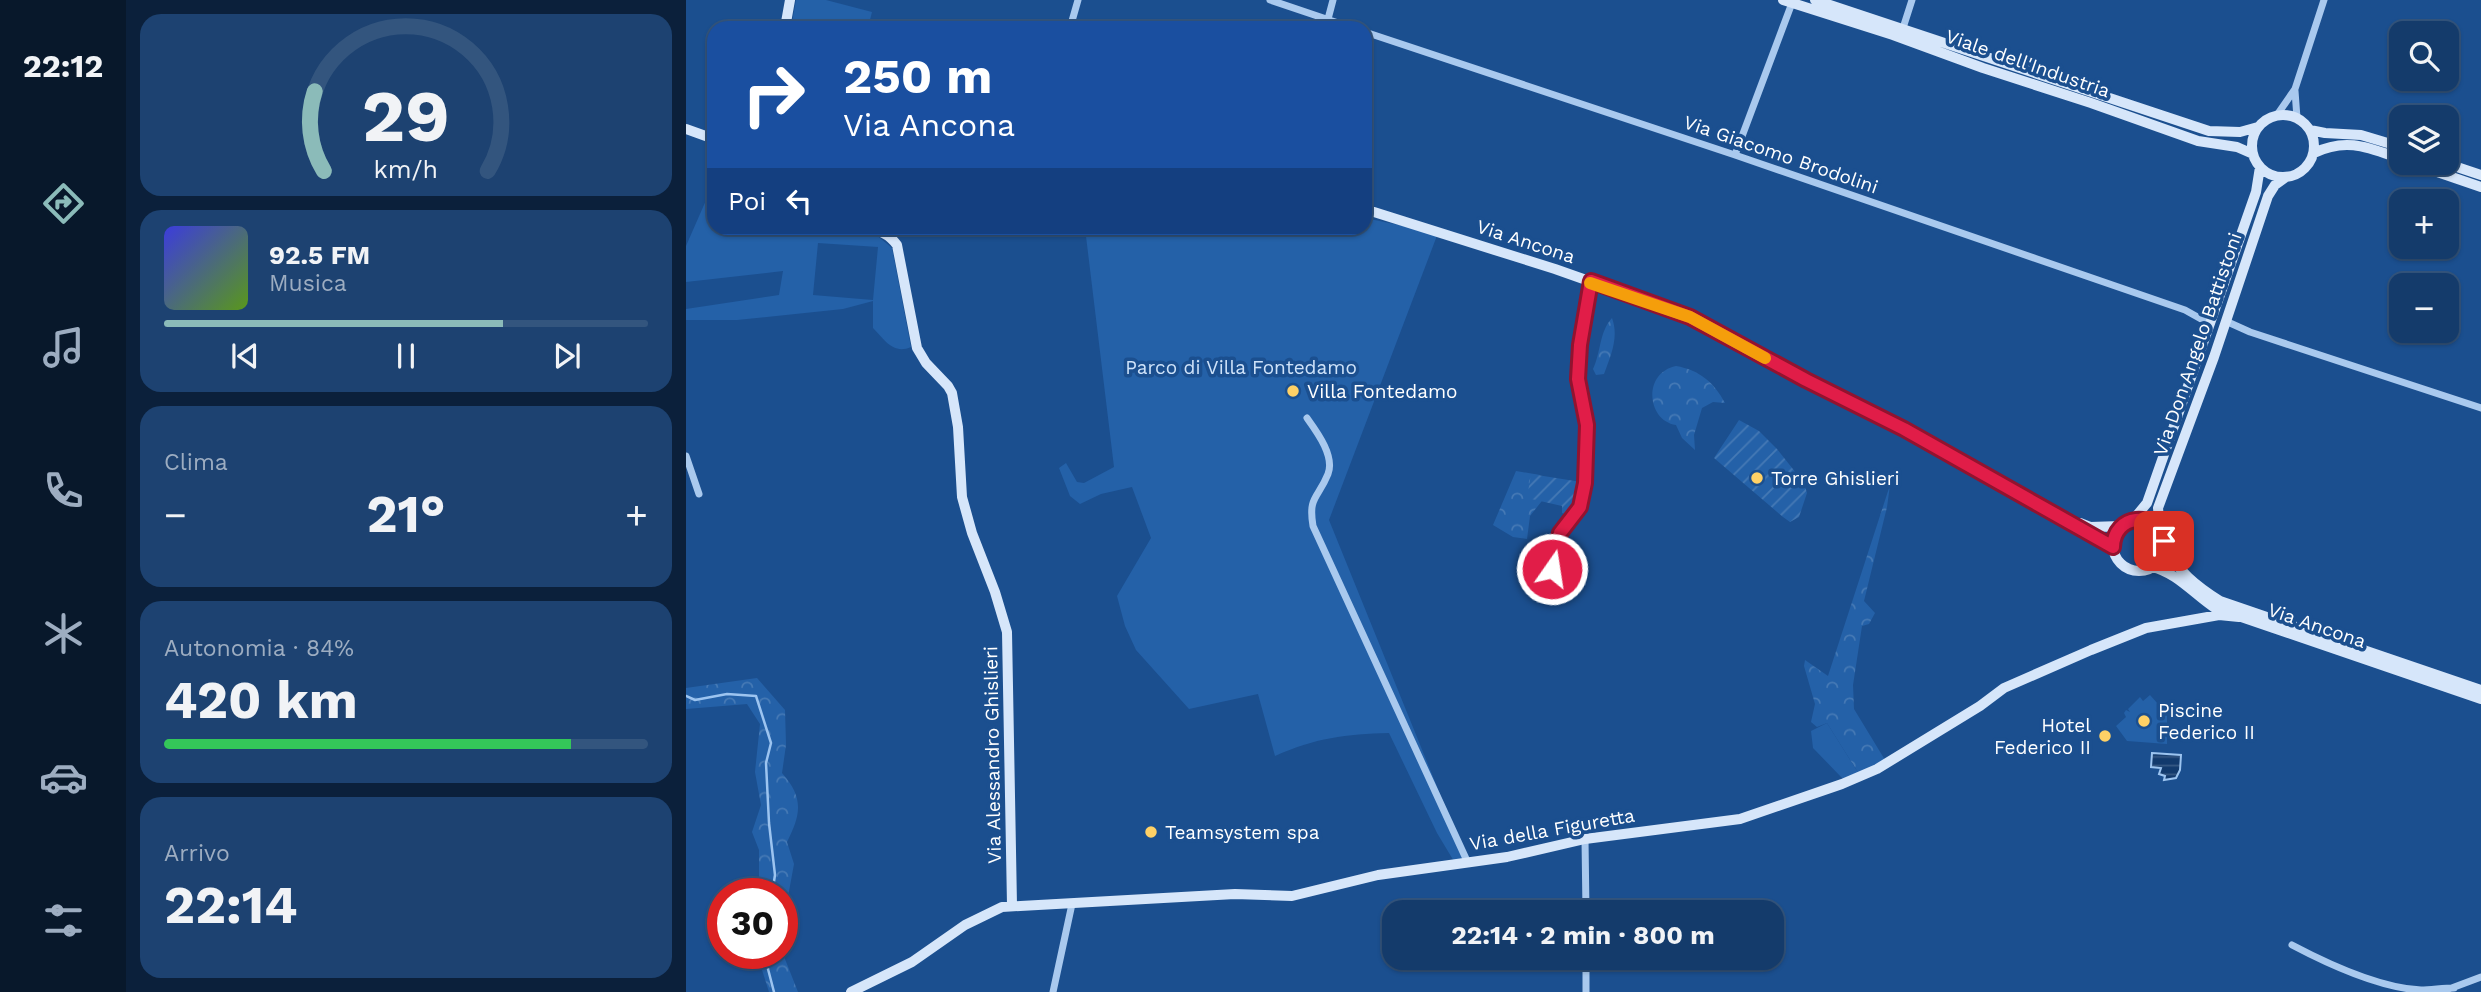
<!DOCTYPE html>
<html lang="it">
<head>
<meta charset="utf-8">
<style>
  body { margin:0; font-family:"Work Sans",sans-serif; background:#1d4271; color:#f1f3f6; height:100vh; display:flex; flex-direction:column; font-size:26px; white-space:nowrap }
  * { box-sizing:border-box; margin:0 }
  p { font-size:23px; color:#9dadc1 }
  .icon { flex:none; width:38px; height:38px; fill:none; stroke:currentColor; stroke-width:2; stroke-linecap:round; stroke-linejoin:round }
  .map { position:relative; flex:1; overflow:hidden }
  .details { display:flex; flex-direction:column; gap:14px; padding:14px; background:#0b203b; width:560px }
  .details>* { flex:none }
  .banner { position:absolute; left:21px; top:21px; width:665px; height:214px; border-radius:21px; box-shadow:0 2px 5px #0004,0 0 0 2px #33557e; background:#1a4fa0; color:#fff; overflow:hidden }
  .fabs { position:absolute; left:1703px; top:21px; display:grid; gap:14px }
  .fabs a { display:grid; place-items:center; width:70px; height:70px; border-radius:14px; background:#143b6b; box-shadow:0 2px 5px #0004,0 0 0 2px #33557e; font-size:35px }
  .speed { position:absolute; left:21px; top:878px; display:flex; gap:14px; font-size:35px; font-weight:700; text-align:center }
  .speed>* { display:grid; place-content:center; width:91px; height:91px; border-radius:50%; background:#143b6b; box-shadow:0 2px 5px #0004,0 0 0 2px #33557e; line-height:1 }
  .speed .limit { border:10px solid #d22; background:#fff; color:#111 }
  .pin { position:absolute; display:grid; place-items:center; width:60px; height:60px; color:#fff; margin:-30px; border-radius:14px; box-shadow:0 4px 10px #0006 }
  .me { position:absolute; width:77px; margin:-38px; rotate:13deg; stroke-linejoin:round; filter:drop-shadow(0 0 5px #0008) }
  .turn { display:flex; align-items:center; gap:24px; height:147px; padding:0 21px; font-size:32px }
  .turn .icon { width:91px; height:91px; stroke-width:2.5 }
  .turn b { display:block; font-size:49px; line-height:60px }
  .then { display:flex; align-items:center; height:66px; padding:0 21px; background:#0003; gap:14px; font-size:26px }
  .big { font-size:52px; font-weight:700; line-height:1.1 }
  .details .card { flex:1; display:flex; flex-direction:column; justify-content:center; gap:10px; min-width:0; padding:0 24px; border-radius:21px; background:#1d4271 }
  .details .dial { align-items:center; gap:0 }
  .dial svg { height:182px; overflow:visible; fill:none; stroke:#33557e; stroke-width:7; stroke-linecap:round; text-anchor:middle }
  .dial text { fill:#f1f3f6; stroke:none }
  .song { display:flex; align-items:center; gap:21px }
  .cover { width:84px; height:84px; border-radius:10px; background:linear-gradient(135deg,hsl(240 70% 55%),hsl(90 70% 35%)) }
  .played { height:7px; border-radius:4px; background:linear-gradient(90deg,#8bbbb9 70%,#33557e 70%) }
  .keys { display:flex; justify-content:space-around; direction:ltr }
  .heat { display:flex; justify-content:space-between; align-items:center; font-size:38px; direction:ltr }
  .charge { height:10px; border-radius:5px; background:linear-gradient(90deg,#34c759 84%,#33557e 0) }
  .trip { position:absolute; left:696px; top:900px; width:402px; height:70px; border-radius:21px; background:#143b6b; box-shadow:0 2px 5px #0004,0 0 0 2px #33557e; font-weight:700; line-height:70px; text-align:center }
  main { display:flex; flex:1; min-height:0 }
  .menu { display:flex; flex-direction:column; width:126px; justify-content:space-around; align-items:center; background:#08182b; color:#9dadc1 }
  .menu .icon { width:49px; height:49px }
  .menu .current { color:#8bbbb9 }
  .menu b { font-size:32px; color:#f1f3f6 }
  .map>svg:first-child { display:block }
  .green { fill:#2461a8; fill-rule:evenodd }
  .forest { fill:url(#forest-crowns) }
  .garden { fill:url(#garden-furrows) }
  .water { fill:url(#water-rules); stroke:#9cc4f0; stroke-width:2 }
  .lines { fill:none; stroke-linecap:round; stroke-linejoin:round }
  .stream { stroke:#9cc4f0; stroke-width:2.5 }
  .street { stroke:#a9c9ee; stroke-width:7 }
  .secondary { stroke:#d6e6fa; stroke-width:10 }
  .route-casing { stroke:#92132f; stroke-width:18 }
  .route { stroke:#e11d48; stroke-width:12 }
  .slow { stroke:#f59e0b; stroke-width:12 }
  .poi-dot { fill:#ffd166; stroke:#1b4f8f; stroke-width:2.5 }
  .labels { text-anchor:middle; stroke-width:7; stroke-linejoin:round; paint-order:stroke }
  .street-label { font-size:19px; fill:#fff; stroke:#1b4f8f }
  .park-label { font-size:19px; fill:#cfe3fa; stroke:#1b4f8f }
  .poi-label { font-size:19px; fill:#fff; stroke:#1b4f8f; text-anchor:start }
</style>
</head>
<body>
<main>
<nav class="menu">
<b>22:12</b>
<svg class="icon current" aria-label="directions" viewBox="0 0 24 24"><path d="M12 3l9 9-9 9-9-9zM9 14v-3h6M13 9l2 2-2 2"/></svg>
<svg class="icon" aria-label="music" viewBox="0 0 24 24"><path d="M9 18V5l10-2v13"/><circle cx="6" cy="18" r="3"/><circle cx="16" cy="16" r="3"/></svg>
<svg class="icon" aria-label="phone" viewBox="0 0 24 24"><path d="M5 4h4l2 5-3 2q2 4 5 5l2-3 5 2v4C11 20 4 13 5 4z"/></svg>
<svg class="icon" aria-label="climate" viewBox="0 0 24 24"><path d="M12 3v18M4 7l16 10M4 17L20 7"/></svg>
<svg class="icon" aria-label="car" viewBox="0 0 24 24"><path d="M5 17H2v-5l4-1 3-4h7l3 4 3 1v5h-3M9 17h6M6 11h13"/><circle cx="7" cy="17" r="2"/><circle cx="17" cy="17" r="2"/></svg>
<svg class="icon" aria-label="filters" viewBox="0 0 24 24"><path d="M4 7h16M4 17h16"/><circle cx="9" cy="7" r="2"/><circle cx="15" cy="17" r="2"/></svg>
</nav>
<section class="details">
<div class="card dial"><svg viewBox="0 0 100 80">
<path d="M14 69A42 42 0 1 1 86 69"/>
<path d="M14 69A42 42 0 0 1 10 34" stroke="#8bbbb9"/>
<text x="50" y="56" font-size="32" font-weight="700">29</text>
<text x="50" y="72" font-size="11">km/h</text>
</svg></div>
<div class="card">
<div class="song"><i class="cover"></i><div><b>92.5 FM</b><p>Musica</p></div></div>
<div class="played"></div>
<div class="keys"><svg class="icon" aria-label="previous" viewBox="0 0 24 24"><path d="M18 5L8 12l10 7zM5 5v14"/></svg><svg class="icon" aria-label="pause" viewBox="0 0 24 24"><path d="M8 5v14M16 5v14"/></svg><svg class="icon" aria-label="next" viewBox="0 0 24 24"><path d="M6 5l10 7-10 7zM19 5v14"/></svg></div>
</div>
<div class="card"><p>Clima</p>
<div class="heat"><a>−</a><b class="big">21°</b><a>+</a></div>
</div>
<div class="card"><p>Autonomia · 84%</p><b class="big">420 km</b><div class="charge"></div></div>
<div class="card"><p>Arrivo</p><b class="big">22:14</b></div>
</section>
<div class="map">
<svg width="1795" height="992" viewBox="0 0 1795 992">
  <defs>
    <pattern id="forest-crowns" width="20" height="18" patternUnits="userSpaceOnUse" patternTransform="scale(1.75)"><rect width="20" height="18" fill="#2461a8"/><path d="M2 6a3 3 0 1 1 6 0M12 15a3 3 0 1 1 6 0" fill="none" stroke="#4579b5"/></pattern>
    <pattern id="garden-furrows" width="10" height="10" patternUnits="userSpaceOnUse" patternTransform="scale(1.75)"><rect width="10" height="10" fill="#2461a8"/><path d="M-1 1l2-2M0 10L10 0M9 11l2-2" fill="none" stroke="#4579b5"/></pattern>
    <pattern id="water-rules" width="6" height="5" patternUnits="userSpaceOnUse" patternTransform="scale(1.75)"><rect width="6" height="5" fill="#123a6d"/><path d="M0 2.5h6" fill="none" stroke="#365883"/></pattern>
  </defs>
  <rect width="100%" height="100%" fill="#1b4f8f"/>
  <!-- green -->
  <path class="green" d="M110,0H140L186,12L182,28H105Z
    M28,182V228H144L188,233L206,248L225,347C207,355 198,339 187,328V301L157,309L51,320H0V309L93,295L97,271L0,282V246ZM132,243L192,247L187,300L127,295Z
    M679,218L752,233L643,520L782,863H769L751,833L703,733C660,734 629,738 589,756L572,694L503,709L450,650L439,626L431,596L465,538L446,487L415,494L394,504L384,496L373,468L380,463L391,482L398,483L428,467L399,228H679Z
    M1464,695L1481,714V744L1441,741L1430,726L1440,717L1438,713L1440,710L1444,712L1442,709L1454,697L1457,701Z
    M1141,723L1173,774L1158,780L1127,748L1125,731Z"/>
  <!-- forest -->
  <path class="forest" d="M926,318C933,337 925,355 918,374L910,375L907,369C915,353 913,332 926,318Z
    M990,366C1013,370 1028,382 1039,403L1027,402L1016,408L1008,435L1009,450L996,438L990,425C961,421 956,373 990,366Z
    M830,471L854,475L859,497L844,516L841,539L827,537L807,525Z
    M1204,485L1201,507L1178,601L1189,613L1183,624L1176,626L1167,685L1168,709L1199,760L1173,774L1141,723L1131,727L1125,722L1129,704L1118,666L1119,660L1142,676Z
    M71,678L99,710L100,745L96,773C118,798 115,814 101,842L108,864L96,929L97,954L112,992H83L71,954H96V894H73V850L66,832L75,805L69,772L74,724L61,704L0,709V688Z"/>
  <!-- garden -->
  <path class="garden" d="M1053,420L1073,431L1091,449L1118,483L1121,493L1113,517L1104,522L1097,517L1028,458Z
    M845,474L895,482C894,494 894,507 883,515L876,513V506L841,498Z"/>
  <!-- water -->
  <path class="water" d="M1466,753L1495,755L1494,770L1490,778L1478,780L1479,776L1473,774L1475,768L1465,767Z"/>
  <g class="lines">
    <!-- stream -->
    <path class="stream" d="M0,696L9,700L41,694L70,696L85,743L80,763L83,823L89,875L86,894
      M82,954V969L88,992"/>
    <!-- street -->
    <path class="street" d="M584,0L667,28
      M642,19L647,0
      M384,28L392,0
      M1217,28L1226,0
      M679,32L1049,155L1499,310L1524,324
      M1609,91L1611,118
      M1591,115L1609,89L1638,0
      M1049,155L1106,3
      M1540,319L1544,323L1564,332L1795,408
      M621,418C631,432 649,456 642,474C632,499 622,496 627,526L782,863
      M0,456L13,494
      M838,558L850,570L860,572L866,569L874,532L894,507L899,483L901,425L892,379L894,345L905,281
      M899,839L900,912
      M1606,945C1642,964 1693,988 1735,990C1745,990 1757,988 1768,988
      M900,957V992
      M1763,989L1795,977
      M367,992L386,904"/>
    <!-- secondary -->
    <path class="secondary" d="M1097,0L1207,35L1297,68L1405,103L1512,141L1551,147L1567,154
      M1129,0L1523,131L1554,132L1572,127
      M99,28L104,0
      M1566 146a31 31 0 1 1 62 0a31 31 0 1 1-62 0Z
      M0,129L28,139
      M1624,130L1639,133L1675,135L1715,147
      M1628,153C1661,137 1683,148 1715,159
      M1725,163L1795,187
      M1759,163L1795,175
      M679,211L688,212L869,269L1005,317L1120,380L1218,429L1427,547
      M179,228C192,229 203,234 211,245L231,348L240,363L262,386L266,393L272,427L276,497L286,533L309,592L321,632L326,905
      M1427 545a26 26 0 1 1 52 0a26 26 0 1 1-52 0Z
      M1447,520L1461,503L1570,192L1574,167
      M1394,523L1404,527L1435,526
      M1474,530L1472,508L1528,357L1582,196L1589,185L1600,177
      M1479,547C1492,571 1510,586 1534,601L1795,690
      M1466,567C1490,572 1509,595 1529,608L1795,699
      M165,992L226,962L279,925L316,907L549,894L606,896L692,875L821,857L899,839L1054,819L1156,784L1191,769L1294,706L1318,688L1405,650L1460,628L1533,615L1553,617"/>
  </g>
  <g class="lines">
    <defs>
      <path id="route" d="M866,569L874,533L894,507L899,483L901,425L892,379L894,345L905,281L1004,317L1120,380L1218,429L1427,547C1428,514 1470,510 1478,541"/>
    </defs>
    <!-- route casing -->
    <use href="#route" class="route-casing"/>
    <!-- route -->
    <use href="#route" class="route"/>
    <!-- slow -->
    <path class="slow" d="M904,283L1004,317L1079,358"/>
  </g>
  <!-- markers -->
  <g class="poi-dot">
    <circle cx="607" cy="391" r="7"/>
    <circle cx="1071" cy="478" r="7"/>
    <circle cx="1458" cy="721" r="7"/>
    <circle cx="1419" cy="736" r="7"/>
    <circle cx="465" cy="832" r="7"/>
  </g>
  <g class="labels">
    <!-- street labels -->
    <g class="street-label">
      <text transform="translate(1342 63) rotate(19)" y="7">Viale dell'Industria</text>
      <text transform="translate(1095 154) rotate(19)" y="7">Via Giacomo Brodolini</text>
      <text transform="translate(840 241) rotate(18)" y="7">Via Ancona</text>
      <text transform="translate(1511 344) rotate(-71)" y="7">Via Don Angelo Battistoni</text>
      <text transform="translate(1631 625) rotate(19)" y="7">Via Ancona</text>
      <text transform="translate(306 755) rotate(-91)" y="7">Via Alessandro Ghislieri</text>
      <text transform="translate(866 829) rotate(-10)" y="7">Via della Figuretta</text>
    </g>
    <!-- park labels -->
    <g class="park-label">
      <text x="555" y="374">Parco di Villa Fontedamo</text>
    </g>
    <!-- poi labels -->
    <g class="poi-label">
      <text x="621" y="398">Villa Fontedamo</text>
      <text x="1085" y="485">Torre Ghislieri</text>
      <text x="1472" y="717">Piscine<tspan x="1472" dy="22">Federico II</tspan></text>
      <text x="1405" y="732" text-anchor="end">Hotel<tspan x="1405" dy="22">Federico II</tspan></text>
      <text x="479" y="839">Teamsystem spa</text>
    </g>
  </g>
</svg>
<div class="fabs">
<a><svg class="icon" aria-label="search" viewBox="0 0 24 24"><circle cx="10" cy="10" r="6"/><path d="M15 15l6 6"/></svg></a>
<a><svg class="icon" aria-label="layers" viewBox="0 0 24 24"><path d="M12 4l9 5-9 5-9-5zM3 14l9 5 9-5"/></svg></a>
<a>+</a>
<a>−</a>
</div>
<div class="speed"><div class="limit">30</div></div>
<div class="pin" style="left:1478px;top:541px;background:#d93025"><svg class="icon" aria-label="arrive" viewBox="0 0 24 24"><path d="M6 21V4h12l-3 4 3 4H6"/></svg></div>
<svg class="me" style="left:866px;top:569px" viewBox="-20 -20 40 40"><circle r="17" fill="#e11d48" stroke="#fff" stroke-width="3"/><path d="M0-11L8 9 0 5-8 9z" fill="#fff"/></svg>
<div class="trip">22:14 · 2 min · 800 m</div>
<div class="banner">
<div class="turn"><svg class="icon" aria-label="right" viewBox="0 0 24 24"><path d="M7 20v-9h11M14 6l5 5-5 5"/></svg><div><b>250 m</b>Via Ancona</div></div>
<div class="then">Poi<svg class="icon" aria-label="left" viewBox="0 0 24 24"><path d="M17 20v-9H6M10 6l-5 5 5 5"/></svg></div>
</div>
</div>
</main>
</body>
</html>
